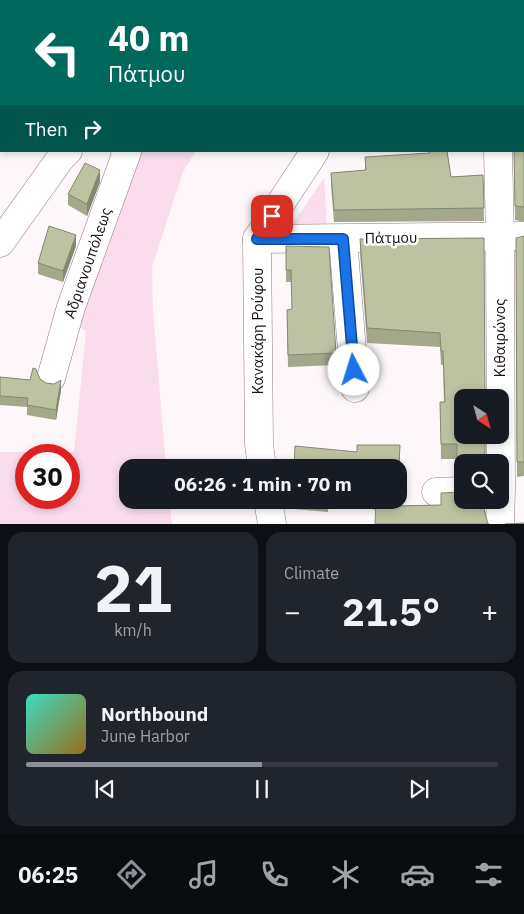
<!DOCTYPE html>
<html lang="en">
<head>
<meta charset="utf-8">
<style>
  body { margin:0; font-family:"IBM Plex Sans",sans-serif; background:#20242c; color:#f1f3f6; height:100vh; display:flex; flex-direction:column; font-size:19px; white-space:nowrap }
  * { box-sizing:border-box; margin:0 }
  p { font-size:16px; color:#9ea1a6 }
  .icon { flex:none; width:28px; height:28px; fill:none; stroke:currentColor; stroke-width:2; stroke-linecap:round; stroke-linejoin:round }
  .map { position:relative; height:524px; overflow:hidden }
  .details { display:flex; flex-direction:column; gap:8px; padding:8px; background:#0d0f14; flex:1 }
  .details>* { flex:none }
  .hud { position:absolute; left:0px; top:0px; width:525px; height:152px; box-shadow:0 2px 8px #0003; background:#00695c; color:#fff; overflow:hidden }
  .needle { width:32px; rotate:144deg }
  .controls { position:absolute; left:454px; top:389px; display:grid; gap:10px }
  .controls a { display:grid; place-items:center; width:55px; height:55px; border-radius:10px; background:#171b24; box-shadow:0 2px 8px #0003; font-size:25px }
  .speed { position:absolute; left:15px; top:444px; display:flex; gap:10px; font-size:25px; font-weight:700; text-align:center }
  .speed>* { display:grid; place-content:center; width:65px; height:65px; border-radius:50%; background:#171b24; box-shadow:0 2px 8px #0003; line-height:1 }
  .speed .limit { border:8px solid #d22; background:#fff; color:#111 }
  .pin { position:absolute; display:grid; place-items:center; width:42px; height:42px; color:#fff; margin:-21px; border-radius:10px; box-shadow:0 2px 8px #0006 }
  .me { position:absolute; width:55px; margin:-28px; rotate:355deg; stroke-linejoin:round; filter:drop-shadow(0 0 4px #0008) }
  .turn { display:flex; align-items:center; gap:18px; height:105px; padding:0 25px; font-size:22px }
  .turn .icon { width:65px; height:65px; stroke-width:2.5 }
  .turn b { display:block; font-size:35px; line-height:42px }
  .then { display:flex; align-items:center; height:48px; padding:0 25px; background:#0003; gap:10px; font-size:19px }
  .big { font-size:38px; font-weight:700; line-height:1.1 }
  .details .tile { flex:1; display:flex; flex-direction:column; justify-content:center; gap:8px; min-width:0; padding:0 18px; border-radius:15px; background:#20242c }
  .details .dial { align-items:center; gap:0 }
  .dial b { font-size:65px; line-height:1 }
  .song { display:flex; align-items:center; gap:15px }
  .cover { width:60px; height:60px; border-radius:8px; background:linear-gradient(135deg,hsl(170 70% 55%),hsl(40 70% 35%)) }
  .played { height:5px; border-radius:2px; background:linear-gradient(90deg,#8c9099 50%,#363941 50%) }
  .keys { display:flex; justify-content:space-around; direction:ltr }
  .heat { display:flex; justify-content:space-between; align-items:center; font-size:28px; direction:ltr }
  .details .tiles { flex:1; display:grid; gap:8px; grid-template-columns:1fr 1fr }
  .tile:last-child { grid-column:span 2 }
  .trip { position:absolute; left:119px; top:459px; width:288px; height:50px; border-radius:15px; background:#171b24; box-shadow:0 2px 8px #0003; font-weight:700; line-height:50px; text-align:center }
  .menu { display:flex; height:80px; justify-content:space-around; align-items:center; background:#090b0e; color:#9ea1a6 }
  .menu .icon { width:35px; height:35px }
  .menu .current { color:#8c9099 }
  .menu b { font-size:22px; color:#f1f3f6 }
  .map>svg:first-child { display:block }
  .green { fill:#f9dded; fill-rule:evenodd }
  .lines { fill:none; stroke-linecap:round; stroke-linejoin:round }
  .minor-casing { stroke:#947888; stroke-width:29 }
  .major-casing { stroke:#947888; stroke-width:29 }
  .minor { stroke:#fff; stroke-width:28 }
  .major { stroke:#fff; stroke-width:28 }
  .wall { fill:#a3a78c }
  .shaded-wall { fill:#848872 }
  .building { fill:#bdc2a3; stroke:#848872 }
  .route-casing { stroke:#114b97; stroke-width:12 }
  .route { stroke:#1a73e8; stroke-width:9 }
  .labels { text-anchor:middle; stroke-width:5; stroke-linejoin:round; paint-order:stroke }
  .street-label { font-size:15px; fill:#1a0f16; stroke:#fff }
</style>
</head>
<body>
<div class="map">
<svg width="524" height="524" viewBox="0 0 524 524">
  <rect width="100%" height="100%" fill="#fdf7fa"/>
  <!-- green -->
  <path class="green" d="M138,151H196L183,172L152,267L153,310L166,467L128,468V500H169L172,524H0V452H74L86,331L74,325ZM26,455H69V498H26Z
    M324,178L327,227L289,229Z"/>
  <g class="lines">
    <defs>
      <path id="minor" d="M493,0V1
        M229,1L230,0
        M498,151L500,237L501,489L500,524
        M257,239L524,236
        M343,239L355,388
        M0,243L60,159L68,151
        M51,378L71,307L127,152L125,151
        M436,492L462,491"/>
      <path id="major" d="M415,1L416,0
        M262,468L259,444L257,239L315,151
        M268,500L272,524"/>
    </defs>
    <!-- minor casing -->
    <use href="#minor" class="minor-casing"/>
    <!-- major casing -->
    <use href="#major" class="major-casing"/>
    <!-- minor -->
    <use href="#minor" class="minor"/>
    <!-- major -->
    <use href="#major" class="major"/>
  </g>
  <!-- wall -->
  <path class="wall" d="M0,69L1,70V137L0,136Z
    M524,123V222L515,220L514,151Z
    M429,151H447L451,177L483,175L484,221L334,222L331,185V173L365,170V157L429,153Z
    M100,182L87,216L68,205V194Z
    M524,236V476L517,477L516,252Z
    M484,238L485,462H462V476H457V459H441L440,402H444L443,365H441L440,347L367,343L360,253V239Z
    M76,246L63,282L38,274V263Z
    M286,246L336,353V365L288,367L287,321L292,309L291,282H286Z
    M0,377L30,380L40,379L46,383L61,390L56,420L27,415V407L0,405Z
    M293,500H329L328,512L293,509Z
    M349,500H397V506L441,505L484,509L375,510Z"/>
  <!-- shaded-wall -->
  <path class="shaded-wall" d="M1,23V34L0,37V26Z
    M1,78V89L0,92V81Z
    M100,170V182L87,216V204Z
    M76,235V246L63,282V271Z
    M61,380V390L56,420V410Z
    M400,445V459L398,496V482Z"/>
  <!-- building -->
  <path class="building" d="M0,0H12V1H1V23L0,26Z
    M455,0H473V1H455Z
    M506,0H524V33V1H506Z
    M0,69L1,70V78L0,81Z
    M0,91H1V125H0Z
    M524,123V207L515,206L514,151H524Z
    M429,151H447L451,177L483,175L484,208L334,210L331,173L366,170L365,157L430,153Z
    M85,163L100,170L87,204L68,194Z
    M49,226L76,235L63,271L38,263Z
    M524,236V462H517L516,238Z
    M484,238L485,398H462V435H485V462H466L457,461V444H441L440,402H445L443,351H441L440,333L367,328L360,239Z
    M286,246L329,247L336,353L288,355L287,310L292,309L291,270H286Z
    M33,368L36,369L40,379L46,383L54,384L61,380L56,410L27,405L28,398L0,396V377L30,380Z
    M357,445H400L398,482V468H294L295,446L357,452Z
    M462,492V500H484V509L488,524H489H375L376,500H397L396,506L441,505V493Z
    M524,523V524H505H507Z"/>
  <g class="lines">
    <defs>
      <path id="route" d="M272,216L257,239H343L354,370"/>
    </defs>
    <!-- route casing -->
    <use href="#route" class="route-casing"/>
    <!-- route -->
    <use href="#route" class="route"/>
  </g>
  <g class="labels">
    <!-- street labels -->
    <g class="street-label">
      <text transform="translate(391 238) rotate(-1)" y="5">Πάτμου</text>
      <text transform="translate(88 263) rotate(-71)" y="5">Αδριανουπόλεως</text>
      <text transform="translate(258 331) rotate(-90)" y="5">Κανακάρη Ρούφου</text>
      <text transform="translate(500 338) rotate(-90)" y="5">Κιθαιρώνος</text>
    </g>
  </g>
</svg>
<div class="controls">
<a><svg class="needle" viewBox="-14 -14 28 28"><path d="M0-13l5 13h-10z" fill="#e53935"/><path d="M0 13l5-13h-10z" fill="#9ea1a6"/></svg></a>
<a><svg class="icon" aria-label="search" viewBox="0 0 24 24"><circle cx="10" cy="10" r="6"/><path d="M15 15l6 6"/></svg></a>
</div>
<div class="speed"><div class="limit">30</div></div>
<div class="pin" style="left:272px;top:216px;background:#d93025"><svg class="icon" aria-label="arrive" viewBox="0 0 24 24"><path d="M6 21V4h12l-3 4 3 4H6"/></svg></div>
<svg class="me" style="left:354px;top:370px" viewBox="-20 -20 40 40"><circle r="19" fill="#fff"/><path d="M0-13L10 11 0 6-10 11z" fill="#1a73e8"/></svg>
<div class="trip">06:26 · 1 min · 70 m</div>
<div class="hud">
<div class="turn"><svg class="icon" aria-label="left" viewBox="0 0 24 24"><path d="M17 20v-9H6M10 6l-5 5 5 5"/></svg><div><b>40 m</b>Πάτμου</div></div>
<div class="then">Then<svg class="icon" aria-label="right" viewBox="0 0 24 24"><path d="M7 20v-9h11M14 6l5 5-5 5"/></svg></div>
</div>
</div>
<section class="details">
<div class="tiles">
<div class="tile dial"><b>21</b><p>km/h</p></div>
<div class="tile"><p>Climate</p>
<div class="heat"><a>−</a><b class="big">21.5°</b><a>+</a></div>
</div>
<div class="tile">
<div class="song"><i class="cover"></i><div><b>Northbound</b><p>June Harbor</p></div></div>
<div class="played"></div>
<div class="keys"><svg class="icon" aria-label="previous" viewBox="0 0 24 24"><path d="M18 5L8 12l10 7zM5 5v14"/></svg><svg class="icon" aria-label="pause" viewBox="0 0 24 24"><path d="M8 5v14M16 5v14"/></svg><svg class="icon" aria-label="next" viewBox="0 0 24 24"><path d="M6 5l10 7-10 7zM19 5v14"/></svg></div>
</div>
</div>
</section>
<nav class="menu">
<b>06:25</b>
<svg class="icon current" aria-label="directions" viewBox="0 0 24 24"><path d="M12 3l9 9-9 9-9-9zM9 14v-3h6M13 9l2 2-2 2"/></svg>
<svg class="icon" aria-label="music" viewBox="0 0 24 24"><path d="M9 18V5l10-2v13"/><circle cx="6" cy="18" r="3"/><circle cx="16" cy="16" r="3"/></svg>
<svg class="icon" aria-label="phone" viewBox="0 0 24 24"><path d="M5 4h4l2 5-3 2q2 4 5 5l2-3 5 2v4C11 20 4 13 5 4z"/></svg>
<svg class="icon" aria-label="climate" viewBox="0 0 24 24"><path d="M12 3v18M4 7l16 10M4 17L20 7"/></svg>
<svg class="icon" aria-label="car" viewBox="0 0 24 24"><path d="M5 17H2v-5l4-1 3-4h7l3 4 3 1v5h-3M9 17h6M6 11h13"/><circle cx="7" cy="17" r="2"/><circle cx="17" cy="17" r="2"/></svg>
<svg class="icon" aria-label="filters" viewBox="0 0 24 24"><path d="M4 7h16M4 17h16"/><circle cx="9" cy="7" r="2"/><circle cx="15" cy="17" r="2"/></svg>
</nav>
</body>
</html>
